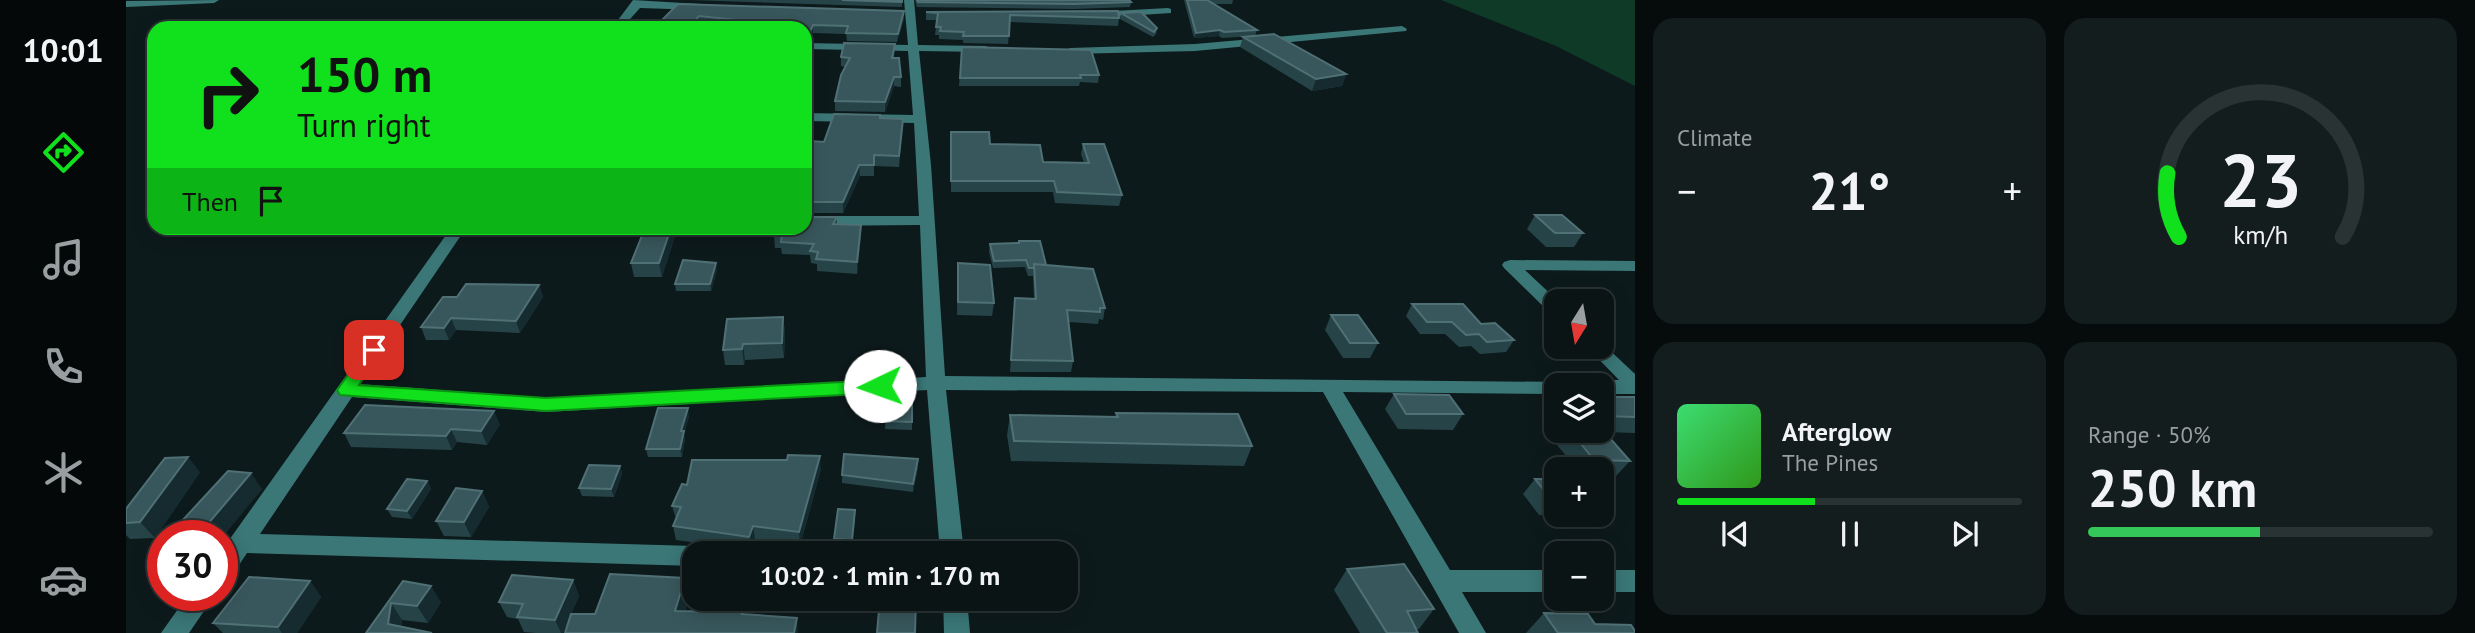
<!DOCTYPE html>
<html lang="en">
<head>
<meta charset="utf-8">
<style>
  body { margin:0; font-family:"PT Sans",sans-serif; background:#131d1e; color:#f1f3f6; height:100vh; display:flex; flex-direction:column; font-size:26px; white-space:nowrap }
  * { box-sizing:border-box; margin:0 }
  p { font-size:23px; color:#999ea0 }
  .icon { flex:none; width:38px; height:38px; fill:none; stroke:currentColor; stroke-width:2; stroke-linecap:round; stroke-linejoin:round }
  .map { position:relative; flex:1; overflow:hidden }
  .panel { display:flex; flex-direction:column; gap:18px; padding:18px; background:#060b0c; width:840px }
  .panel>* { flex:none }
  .guide { position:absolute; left:21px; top:21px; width:665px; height:214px; border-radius:21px; box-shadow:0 4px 18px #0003,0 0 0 2px #2a3334; background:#11e11c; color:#111; overflow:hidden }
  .needle { width:46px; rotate:191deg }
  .buttons { position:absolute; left:1418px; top:289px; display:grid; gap:14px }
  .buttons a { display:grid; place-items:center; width:70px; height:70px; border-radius:14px; background:#0a1415; box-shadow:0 4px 18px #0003,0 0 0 2px #2a3334; font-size:35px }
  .speed { position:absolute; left:21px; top:520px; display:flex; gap:14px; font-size:35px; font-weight:700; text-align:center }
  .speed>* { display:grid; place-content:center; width:91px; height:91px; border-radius:50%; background:#0a1415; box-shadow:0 4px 18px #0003,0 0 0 2px #2a3334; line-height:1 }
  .speed .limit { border:10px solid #d22; background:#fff; color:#111 }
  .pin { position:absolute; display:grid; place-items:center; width:60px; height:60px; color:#fff; margin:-30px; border-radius:14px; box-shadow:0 4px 10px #0006 }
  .me { position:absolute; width:77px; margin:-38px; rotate:267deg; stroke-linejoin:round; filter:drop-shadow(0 0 5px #0008) }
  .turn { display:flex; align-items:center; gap:24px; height:147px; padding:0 35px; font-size:32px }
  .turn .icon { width:91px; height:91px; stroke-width:2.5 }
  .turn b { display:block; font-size:49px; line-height:60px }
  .then { display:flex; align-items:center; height:66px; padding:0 35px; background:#0003; gap:14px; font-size:26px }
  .big { font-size:52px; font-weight:800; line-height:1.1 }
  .panel .widget { flex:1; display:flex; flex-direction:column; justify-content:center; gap:10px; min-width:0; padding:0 24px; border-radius:21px; background:#131d1e }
  .panel .dial { align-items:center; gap:0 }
  .dial svg { height:182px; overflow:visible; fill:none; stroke:#2a3334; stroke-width:7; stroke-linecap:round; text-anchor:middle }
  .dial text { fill:#f1f3f6; stroke:none }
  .song { display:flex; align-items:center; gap:21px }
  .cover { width:84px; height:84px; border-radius:10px; background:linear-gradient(135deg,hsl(140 70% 55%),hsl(110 70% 35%)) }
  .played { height:7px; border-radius:4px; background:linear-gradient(90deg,#11e11c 40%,#2a3334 40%) }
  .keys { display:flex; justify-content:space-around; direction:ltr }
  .heat { display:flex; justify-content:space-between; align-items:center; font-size:38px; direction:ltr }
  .charge { height:10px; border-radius:5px; background:linear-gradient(90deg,#34c759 50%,#2a3334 0) }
  .panel .tiles { flex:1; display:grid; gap:18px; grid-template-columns:repeat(2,1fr) }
  .trip { position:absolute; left:556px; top:541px; width:396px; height:70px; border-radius:21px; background:#0a1415; box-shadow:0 4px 18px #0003,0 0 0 2px #2a3334; font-weight:800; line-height:70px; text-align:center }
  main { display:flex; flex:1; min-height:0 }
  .tabs { display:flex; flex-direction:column; width:126px; justify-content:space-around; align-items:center; background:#040808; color:#999ea0 }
  .tabs .icon { width:49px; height:49px }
  .tabs .current { color:#11e11c }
  .tabs b { font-size:32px; color:#f1f3f6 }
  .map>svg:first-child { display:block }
  .water { fill:#0e3a27 }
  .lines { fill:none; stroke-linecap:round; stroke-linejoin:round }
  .minor { fill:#3b7777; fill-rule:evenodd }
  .wall { fill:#264448 }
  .shaded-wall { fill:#152b2f }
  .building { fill:#38575c; stroke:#4f7075; stroke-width:2 }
  .route { fill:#11e11c; stroke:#0b9212; stroke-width:2 }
</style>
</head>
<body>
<main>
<nav class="tabs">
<b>10:01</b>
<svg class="icon current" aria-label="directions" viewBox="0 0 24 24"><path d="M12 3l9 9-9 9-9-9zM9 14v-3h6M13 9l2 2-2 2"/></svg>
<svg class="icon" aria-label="music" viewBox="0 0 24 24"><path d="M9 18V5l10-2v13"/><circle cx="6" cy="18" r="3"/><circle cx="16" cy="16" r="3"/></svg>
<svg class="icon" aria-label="phone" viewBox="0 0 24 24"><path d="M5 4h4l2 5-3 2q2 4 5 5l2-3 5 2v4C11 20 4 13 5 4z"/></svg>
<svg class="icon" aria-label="climate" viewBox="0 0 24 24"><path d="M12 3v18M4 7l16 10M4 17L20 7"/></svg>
<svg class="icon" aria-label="car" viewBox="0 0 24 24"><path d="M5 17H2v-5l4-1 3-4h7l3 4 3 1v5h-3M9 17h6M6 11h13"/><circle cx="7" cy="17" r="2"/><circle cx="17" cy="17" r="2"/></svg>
</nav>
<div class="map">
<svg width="1509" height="633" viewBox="0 0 1509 633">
  <rect width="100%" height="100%" fill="#0d1a1c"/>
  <!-- water -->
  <path class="water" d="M1315,0H1509V86L1430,46Z"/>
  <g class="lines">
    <!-- minor -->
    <path class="minor" d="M93,0L88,3L0,7V1Z
      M507,0L574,4L579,7L574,10L514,8L496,28H486Z
      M778,0H788L792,45L860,46L865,49L860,52L793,51L805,165L819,376L1437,382L1438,385H1430V394L1217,392L1324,570H1430V592H1336L1360,633H1333L1197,392L820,390L838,553H814L801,390L420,412L226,397L134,534L569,546L577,549L579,553H569V566L121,553L105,577L96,580V550L325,228H340L234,384L420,398L800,377L794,225L679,226V216H793L788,123L679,121V113L787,115L782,51L679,49V43L782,45Z
      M1042,8L1045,9V13L969,18L964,15L969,12Z
      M1276,26L1281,29L1280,31L1069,51L944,54L939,51L944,48L1069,44Z
      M1384,260L1509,261V271L1399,270L1432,301L1430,314L1424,313L1378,268L1376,265L1378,262Z
      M1475,342L1509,374V394H1475V385H1467L1475,380H1493L1460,346H1475Z
      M1475,570H1509V592H1475Z
      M62,595H89L63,633H35Z
      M817,598H841L844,633H818Z"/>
  </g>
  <!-- wall -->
  <path class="wall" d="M564,0H776V7Z
    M789,0H1003L1005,2L1004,7L947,9L791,7Z
    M1058,0H1107L1106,4H1088L1131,30L1129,36L1096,38L1093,36L1068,38Z
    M552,4L778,19L771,42L721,41L720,34L687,33L685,40L679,42V28H614L574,24L571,28H535L534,22Z
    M800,12L993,18L992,26L884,22L882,44L837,43V40L813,39V35H809L811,20H800Z
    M995,13L1031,28L1030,34L1027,37L994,19Z
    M1117,37L1220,74L1216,86L1186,91L1114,47Z
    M769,44L768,58L775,77V87L768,86L759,112L709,111V101L719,67L715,66V57Z
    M836,47L973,75L972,83L954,82L953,86H833Z
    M754,118L777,119L773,167L748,166V176H734L717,213H679V149L698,142Z
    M825,132L864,144L917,162L958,163L955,154L957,144L996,195L993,206L929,203L927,192H825Z
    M1409,215L1457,233L1448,247H1420L1401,229Z
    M711,217V224L735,236L731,274L691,271V264L685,263L684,255L656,254L655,248H649L648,236Z
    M519,228H550L551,230L536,277H508L505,263Z
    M893,241L920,265L979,308L977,320L973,319L972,324L943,322L947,361L945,372H884L889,298L908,299L907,276H902L899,267L867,268L863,252L864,244L892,243Z
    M832,263L868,303L866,316L831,315Z
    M591,270L585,291H550L549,284Z
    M413,285L417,297L394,333L330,330L323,340H300L295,327L331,297Z
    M1286,304L1355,324L1388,340L1380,352L1354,354L1345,346L1333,347L1319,334H1294L1280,316Z
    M1205,315L1252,343L1244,358H1217L1199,330Z
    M657,317L659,332L658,358L619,360L618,365H599L597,350Z
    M1268,394L1337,414L1327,430L1272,429L1259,409Z
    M1475,397H1509V433L1479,432L1504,461L1490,476H1475V469H1451L1422,434L1430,423V430H1475Z
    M760,402L786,422V430L759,429Z
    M990,413L1126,446L1118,466L885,461L881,435L884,415L989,417Z
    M563,416L558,434L559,439L556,457H522L520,449Z
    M374,424L361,445L331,442L326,450L225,447L218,433Z
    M792,459V467L787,492L716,483V475Z
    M494,466L496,474L488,497L456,496L453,488Z
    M695,469L674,546L629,539L625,550L550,540L547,526L550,519L546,506L561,485Z
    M74,472L29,538L4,539L0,535V509Z
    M1409,479H1430V514H1475V485L1488,501L1475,516L1413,515L1397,494Z
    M301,481L305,489L286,519L266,517L261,509Z
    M136,489L96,536H67L55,522Z
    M356,491L363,507L345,537L318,536L310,521Z
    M729,518L726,548L709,547L708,539Z
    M1221,569L1308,609L1293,629H1290L1292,633H1234L1208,590Z
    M447,580L453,596L445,614H469L563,595L559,611L617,614H445L437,633H410L398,632L392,619L381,617L373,602Z
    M184,581L195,597L171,633H97L87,623Z
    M277,581L315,602L302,623L276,620L275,627L240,633Z
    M1418,613L1469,624L1509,633H1400Z"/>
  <!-- shaded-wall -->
  <path class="shaded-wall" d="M778,11V19L771,42L772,34Z
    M573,16L574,24L571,28H568L567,23Z
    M687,25V33L685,40L679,42V34Z
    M1094,30L1093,36L1068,38L1070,33Z
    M1220,74L1216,86L1186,91L1190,79Z
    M768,77V86L759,112V102Z
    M733,165L734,176L717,213V202Z
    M735,225V236L731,274V262Z
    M545,228H550L551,230L536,277L533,263Z
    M590,263L591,270L585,291L584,284Z
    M413,285L417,297L394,333L390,321Z
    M657,317L659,332L658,358L656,343Z
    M325,318L330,330L323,340L318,328Z
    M617,344L619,360L618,365L616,349Z
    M562,408L563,416L558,434L559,439L556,457L554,449L555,431Z
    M368,411L374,424L361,445L355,431Z
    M325,429L331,442L326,450L320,436Z
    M694,456L695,469L674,546L673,532Z
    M62,457L74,472L29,538L14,522Z
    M792,459V467L787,492V484Z
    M494,466L496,474L488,497L485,489Z
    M125,473L136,489L96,538V536H90L81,525Z
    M301,481L305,489L286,519L281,511Z
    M356,491L363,507L345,537L338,522Z
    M729,510V518L726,548V540Z
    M627,526L629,539L625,550L623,537Z
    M559,578L563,595L554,628L549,611Z
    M447,580L453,596L437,633H435L429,620Z
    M184,581L195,597L171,633H156L152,627Z
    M305,586L315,602L302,623L291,606Z
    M265,603L276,620L274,633L262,624Z
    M671,618L672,633H668Z"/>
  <!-- building -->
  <path class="building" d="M716,0H776V2Z
    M791,0H1003L1005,2L948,4L792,2Z
    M1061,0H1081L1131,30L1098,32L1094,30L1070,33Z
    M552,4L778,11L772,34L720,33L722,26L687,25L684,32L679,34V28H660L661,25L573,16L567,23L534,22Z
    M992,11L993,18L884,15L883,36H837L838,32L814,31L815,27H810L812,13L800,12Z
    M1015,12L1031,28L1028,32L995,13Z
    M1148,34L1220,74L1190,79L1117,37Z
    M718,43L769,44L766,58H773L775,77H768L759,102L709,101L715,75L724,58L715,57Z
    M836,47L965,50L973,75H954L955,78H834Z
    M708,114L754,115V118L777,119L773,156L748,155V165H733L717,202H679V149L684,141L698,142Z
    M825,132H863L864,144L914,145L917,162L963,163L957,144H978L996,195L931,192L928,181H825Z
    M1409,215H1436L1457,233H1429Z
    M679,217H711L707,224L735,225L731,262L690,259L692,252L684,251L688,244L655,242L656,236H648L650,228H679Z
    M519,228H545L533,263H505Z
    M893,241H914L920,265L908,264V268H903L900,260L868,261L864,244L893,243Z
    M557,260L590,263L584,284H549Z
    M832,263L864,265L868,303L832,302Z
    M908,264L967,269L979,308H974V312L941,310L947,361L885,360L889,298L910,299Z
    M340,284L413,285L390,321L325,318L318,328L295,327L317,297H331Z
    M1286,304H1337L1355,324L1369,323L1388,340L1361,342L1353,334L1340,335L1326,322H1301Z
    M1205,315H1232L1252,343H1224Z
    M657,317L656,343L617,344L616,349L597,350L601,319Z
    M1268,394L1323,395L1337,414H1280Z
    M1475,397H1509V417L1479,416L1475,412Z
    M760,402L786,403V422L759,421Z
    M239,405L368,411L355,431L325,429L320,436L218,433Z
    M532,408H562L555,431H558L554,449H520Z
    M990,413L1112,414L1126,446L888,441L884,415L992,417Z
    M1475,428L1504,461L1468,460L1444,430H1475Z
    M718,454L792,459L787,484L716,475Z
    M662,455L694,456L673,532L627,526L623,537L547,526L555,507L546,506L556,484L561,485L566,460H661Z
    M62,457L14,522L0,523V509L39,458Z
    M463,465L494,466L485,489L453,488Z
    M102,471L125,473L81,525L55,522Z
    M281,479L301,481L281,511L261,509Z
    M1409,479H1430V500L1425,499Z
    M1475,485L1488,501L1475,500Z
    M330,488L356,491L338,522L310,521Z
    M712,509L729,510L726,540L708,539Z
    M1278,564L1308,609L1281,611L1292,633H1261L1221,569Z
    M484,574L559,578L549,611L617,612L616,614L671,618L668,633H439L445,614H469Z
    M386,575L447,580L429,620L391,617L397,604L373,602Z
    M123,577L184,581L152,627L87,623Z
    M277,581L305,586L291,606L265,603L262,624L306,633H240Z
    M754,598H790L789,633H751Z
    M1418,613L1462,614L1469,624L1505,625L1509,631V633H1432Z"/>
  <!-- route -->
  <path class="route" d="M248,344L256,350L233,385L420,398L754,380L763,386L754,393L420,411L214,395L211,390L214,386L242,346Z"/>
</svg>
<div class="buttons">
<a><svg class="needle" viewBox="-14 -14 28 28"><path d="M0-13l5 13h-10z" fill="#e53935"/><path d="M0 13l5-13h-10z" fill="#999ea0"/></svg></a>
<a><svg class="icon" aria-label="layers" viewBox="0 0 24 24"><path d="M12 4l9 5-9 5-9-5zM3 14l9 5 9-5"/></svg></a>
<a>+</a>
<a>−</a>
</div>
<div class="speed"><div class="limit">30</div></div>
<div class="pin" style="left:248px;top:350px;background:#d93025"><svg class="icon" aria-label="arrive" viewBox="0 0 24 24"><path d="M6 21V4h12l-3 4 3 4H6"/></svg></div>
<svg class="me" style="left:754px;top:386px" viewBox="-20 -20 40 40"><circle r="19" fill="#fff"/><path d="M0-13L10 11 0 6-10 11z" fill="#11e11c"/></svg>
<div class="trip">10:02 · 1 min · 170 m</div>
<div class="guide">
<div class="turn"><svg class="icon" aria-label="right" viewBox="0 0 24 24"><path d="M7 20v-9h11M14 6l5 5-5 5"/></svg><div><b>150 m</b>Turn right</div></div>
<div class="then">Then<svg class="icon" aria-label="arrive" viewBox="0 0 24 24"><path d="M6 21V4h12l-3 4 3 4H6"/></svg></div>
</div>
</div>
<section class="panel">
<div class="tiles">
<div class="widget"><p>Climate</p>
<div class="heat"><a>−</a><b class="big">21°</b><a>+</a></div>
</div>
<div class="widget dial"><svg viewBox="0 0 100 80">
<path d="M14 69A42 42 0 1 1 86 69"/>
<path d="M14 69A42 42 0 0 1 9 41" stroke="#11e11c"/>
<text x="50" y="56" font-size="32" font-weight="700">23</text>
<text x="50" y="72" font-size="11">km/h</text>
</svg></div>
<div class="widget">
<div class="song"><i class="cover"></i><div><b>Afterglow</b><p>The Pines</p></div></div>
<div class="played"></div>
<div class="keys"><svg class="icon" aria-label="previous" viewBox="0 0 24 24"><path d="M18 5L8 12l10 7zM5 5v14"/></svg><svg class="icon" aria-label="pause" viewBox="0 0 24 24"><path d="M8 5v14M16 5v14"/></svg><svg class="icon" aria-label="next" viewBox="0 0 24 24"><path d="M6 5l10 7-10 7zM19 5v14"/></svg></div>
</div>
<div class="widget"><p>Range · 50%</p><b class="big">250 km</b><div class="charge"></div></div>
</div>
</section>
</main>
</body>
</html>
